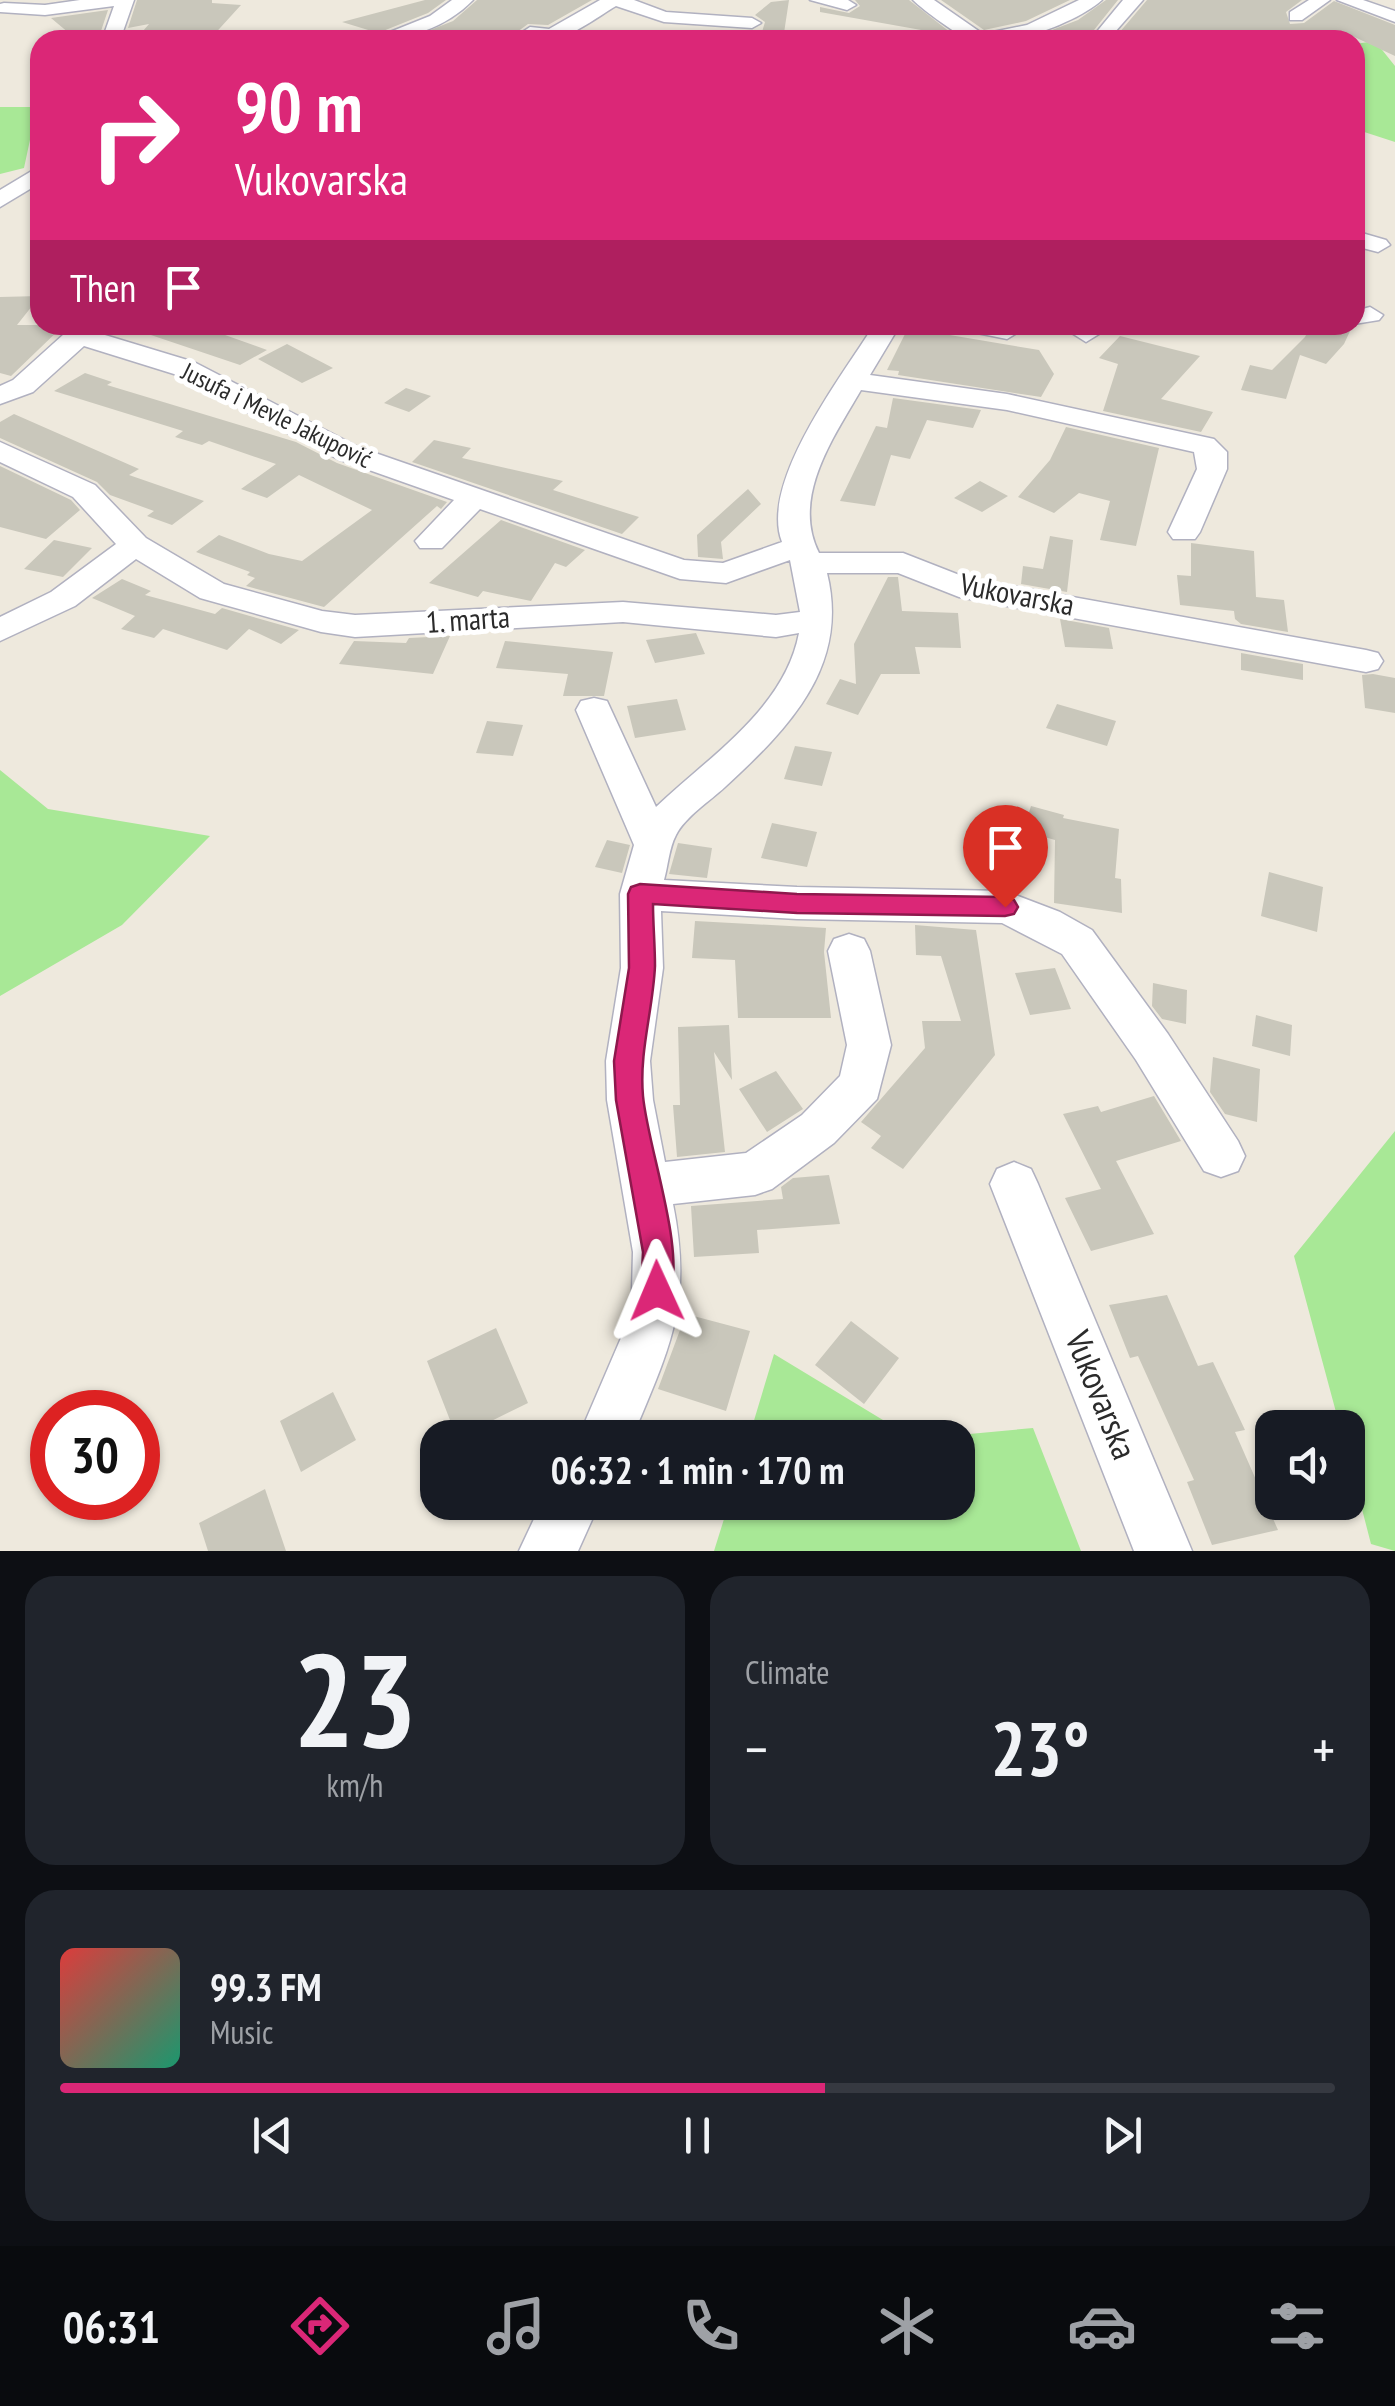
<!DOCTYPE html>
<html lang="en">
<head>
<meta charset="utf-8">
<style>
  body { margin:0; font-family:"PT Sans Narrow",sans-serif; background:#20242c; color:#f1f3f6; height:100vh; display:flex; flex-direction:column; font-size:38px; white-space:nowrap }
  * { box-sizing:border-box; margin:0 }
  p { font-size:32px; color:#9ea1a6 }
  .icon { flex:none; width:55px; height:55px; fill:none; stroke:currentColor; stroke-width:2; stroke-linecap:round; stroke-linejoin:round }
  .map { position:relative; height:1551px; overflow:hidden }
  .sheet { display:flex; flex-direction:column; gap:25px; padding:25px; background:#0d0f14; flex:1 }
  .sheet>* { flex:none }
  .banner { position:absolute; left:30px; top:30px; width:1335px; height:305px; border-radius:30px; box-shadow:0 2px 8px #0004; background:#db2777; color:#fff; overflow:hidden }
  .buttons { position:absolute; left:1255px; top:1410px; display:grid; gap:20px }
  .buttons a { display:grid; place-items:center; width:110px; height:110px; border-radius:20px; background:#171b24; box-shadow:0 2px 8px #0004; font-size:50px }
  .speed { position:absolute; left:30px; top:1390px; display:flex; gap:20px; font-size:50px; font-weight:700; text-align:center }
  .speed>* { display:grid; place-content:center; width:130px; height:130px; border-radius:50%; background:#171b24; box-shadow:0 2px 8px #0004; line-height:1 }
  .speed .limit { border:15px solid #d22; background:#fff; color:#111 }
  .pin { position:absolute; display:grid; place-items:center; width:85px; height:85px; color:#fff; margin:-102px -42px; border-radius:50% 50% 50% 0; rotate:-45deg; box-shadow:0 0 10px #0007 }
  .pin .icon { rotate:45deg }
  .me { position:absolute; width:110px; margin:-55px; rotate:359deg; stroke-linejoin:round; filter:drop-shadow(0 0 8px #0008) }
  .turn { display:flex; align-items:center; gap:35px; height:210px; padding:0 40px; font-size:45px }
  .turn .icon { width:130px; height:130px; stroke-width:2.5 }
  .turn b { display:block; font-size:70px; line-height:85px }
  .then { display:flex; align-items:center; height:95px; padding:0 40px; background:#0003; gap:20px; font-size:38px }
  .big { font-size:75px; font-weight:700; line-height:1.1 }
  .sheet .widget { flex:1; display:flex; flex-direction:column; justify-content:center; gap:15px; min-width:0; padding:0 35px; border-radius:30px; background:#20242c }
  .sheet .dial { align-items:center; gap:0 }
  .dial b { font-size:130px; line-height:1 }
  .song { display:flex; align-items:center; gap:30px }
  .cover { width:120px; height:120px; border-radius:15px; background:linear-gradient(135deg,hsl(0 70% 55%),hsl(160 70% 35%)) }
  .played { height:10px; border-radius:5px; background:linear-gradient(90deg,#db2777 60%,#363941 60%) }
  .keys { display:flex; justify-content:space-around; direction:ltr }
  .heat { display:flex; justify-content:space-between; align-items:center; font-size:55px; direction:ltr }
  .sheet .tiles { flex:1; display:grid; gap:25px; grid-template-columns:1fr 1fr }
  .widget:last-child { grid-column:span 2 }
  .trip { position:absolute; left:420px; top:1420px; width:555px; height:100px; border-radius:30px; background:#171b24; box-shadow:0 2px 8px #0004; font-weight:700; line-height:100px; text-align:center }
  .tab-bar { display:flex; height:160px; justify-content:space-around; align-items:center; background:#090b0e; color:#9ea1a6 }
  .tab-bar .icon { width:70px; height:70px }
  .tab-bar .active { color:#db2777 }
  .tab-bar b { font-size:45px; color:#f1f3f6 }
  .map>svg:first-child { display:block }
  .green { fill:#a8e896 }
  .building { fill:#c9c7bb }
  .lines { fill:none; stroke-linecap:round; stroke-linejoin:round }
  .minor-casing { stroke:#b1b1c0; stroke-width:3 }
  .minor { fill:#fff; fill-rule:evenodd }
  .route { fill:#db2777; stroke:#8e194d; stroke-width:2.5 }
  .labels { text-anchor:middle; stroke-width:10; stroke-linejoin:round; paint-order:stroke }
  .far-street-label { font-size:25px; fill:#2b2b2b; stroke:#fff }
  .street-label { font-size:30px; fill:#2b2b2b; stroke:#fff }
  .near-street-label { font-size:35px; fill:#2b2b2b; stroke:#fff }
</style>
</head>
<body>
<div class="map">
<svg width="1395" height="1551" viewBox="0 0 1395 1551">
  <rect width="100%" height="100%" fill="#eee9dd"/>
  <!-- green -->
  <path class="green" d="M1375,41L1395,66V142L1355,129V44Z
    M0,107H37L24,168L0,174Z
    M0,770L48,809L210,836L122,925L0,996Z
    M1395,1131V1551L1371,1544L1348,1455V1428L1340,1427L1294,1256Z
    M774,1354L911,1437H749Z
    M1033,1428L1081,1551H714L729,1503L958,1502V1438L937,1437Z"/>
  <!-- building -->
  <path class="building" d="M137,0H212V3L241,5L210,39L137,38L149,24L128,28Z
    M425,0H446L428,13L378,33L342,22Z
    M477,0H592L548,25L528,24L517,32L526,40H405L453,21Z
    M789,0L784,33L762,32L765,22L755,15L771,2Z
    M855,0H909L955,36L820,12V7L849,13L860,6Z
    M941,0H1070L1026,21L984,30Z
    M1106,0H1118L1086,40H1026L1078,20Z
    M1147,0H1302L1286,12L1290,24L1304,23L1334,1L1395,25V56L1346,33L1327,40H1113Z
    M108,10L100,34L76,39L51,18Z
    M40,296L17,325H64L11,376L0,373V297Z
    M134,325H197L267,350L240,365L133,329Z
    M1311,325H1344L1351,329L1344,344L1326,364L1300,355L1286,399L1241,390L1250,365L1272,370L1305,337Z
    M908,328L1039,350L1054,374L1041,397L898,375L899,371L887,370Z
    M1120,336L1200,356L1161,399L1213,412L1201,432L1103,411L1118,364L1099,358Z
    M287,344L333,368L302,383L258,359Z
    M85,373L112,382L107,385L296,442L337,463L447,502L441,509L437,506L324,607L246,586L255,578L247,575L250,572L196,552L219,535L269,554L302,561L372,510L299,475L267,498L241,489L276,464L209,441L202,445L175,437L183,431L54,391Z
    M406,388L431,396L409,412L384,403Z
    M893,398L981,410L973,428L927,420L910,459L891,455L875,506L840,501L876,426L887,428Z
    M14,414L139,469L129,475L204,501L172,525L147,516L154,511L110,495L97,482L0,438V422Z
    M1066,427L1159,448L1136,546L1100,540L1110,501L1079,493L1054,513L1018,497L1050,460Z
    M434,440L471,448L462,458L563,481L553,490L639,517L622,534L412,462Z
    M0,466L71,500L80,510L46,539L0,527Z
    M980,481L1008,496L982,512L954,498Z
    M748,489L761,504L721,542L723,559L698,557L697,535Z
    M501,520L585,550L566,567L555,563L531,601L483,591L478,597L429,583Z
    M1050,536L1073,540L1067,592L1021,584L1023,566L1043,569Z
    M54,540L92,548L63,577L24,569Z
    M1191,543L1254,551L1256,597L1284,600L1288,632L1241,624L1235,619L1234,611L1180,605L1177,575L1191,576Z
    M888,577H898L902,611L958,613L961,648L915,647L920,674H881L858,715L826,704L840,679L856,684L854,644Z
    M122,579L151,591L145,595L215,614L222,608L299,630L281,644L249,629L227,650L163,629L154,638L121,629L135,616L92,598Z
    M1060,619L1109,628L1113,649L1065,647Z
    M696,633L705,654L655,663L646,640Z
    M450,636L433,674L339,664L354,641L406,643L409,638Z
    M505,641L613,652L604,696H563L568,674L496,668Z
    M1241,653L1303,664V680L1241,670Z
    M1373,674L1395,678V713L1365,708L1362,675Z
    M677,699L686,730L635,738L627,706Z
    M1057,704L1116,721L1107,746L1046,728Z
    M487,721L523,725L513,756L476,753Z
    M795,746L832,752L822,786L784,779Z
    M1031,806L1064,815L1063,818L1119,829L1115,878L1121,879L1122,913L1054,903L1055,840L1023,831Z
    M772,823L817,832L807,867L761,858Z
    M607,840L630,845L622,873L595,867Z
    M678,843L712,848L707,878L669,874Z
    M1269,872L1323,887L1317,932L1261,916Z
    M695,921L826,928L824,952L831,1018H738L735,960L692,958Z
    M915,925L976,930L995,1055L903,1169L871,1148L881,1136L861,1122L925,1048L922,1021H961L941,956L916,955Z
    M1055,968L1071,1009L1030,1015L1015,973Z
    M1153,983L1187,990L1186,1024L1162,1019L1152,1006Z
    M1256,1015L1292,1025L1290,1056L1252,1046Z
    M729,1025L732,1080L714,1052L725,1152L677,1157L673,1105H680L678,1027Z
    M1213,1057L1260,1069L1257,1122L1225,1114L1210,1092Z
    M776,1071L803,1109L767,1132L739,1089Z
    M1154,1096L1181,1141L1116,1161L1154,1234L1091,1251L1065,1198L1101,1189L1063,1114L1098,1106L1101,1112Z
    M829,1175L840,1224L757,1230L759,1253L694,1257L691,1206L783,1199L781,1187L793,1178Z
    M1167,1295L1198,1366L1213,1362L1245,1430L1235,1432L1278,1530L1212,1545L1187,1482L1194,1480L1138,1356L1130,1358L1109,1305Z
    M686,1314L750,1331L726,1411L658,1389Z
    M851,1321L899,1358L864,1404L815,1365Z
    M496,1328L528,1403L457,1438L427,1361Z
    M333,1392L356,1440L301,1472L280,1421Z
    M265,1489L286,1551H208L199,1523Z"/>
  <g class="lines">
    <defs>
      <path id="minor" d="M80,0H134L120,40H102L114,6L45,15L0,12V4L4,3L45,5Z
        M452,0H473C446,28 407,40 370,40L430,16Z
        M600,0H634L666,12L752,18L761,23L752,28L664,22L616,6C590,21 550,56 521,33L530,27L549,29Z
        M810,0H848L856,5L847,10Z
        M913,0H934L983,34L1027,25L1079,0H1102C1078,22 1003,51 970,40C959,36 923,10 913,0Z
        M1123,0H1143L1108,40H1090Z
        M1309,0H1330L1302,20H1290V12Z
        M1337,0H1363L1395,11V22Z
        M40,166V183L0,207V190Z
        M1355,231L1386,240L1390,245L1378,252L1355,246Z
        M1370,307L1383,315L1379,320L1348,325H1355V311Z
        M74,325H100L95,332L194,362L358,447L684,560L723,563L782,542C759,482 843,375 874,325H900L870,375L1007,394L1214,439L1227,452V469L1200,532L1195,539H1173L1168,532L1197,469L1194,452L1007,410L861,390C833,438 791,498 819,553H903L967,578L1366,650L1378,653L1383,661L1378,669L1366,672L959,597L898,573H827C850,666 789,728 725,787C710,801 685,817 676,835C669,848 668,866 664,880L797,887L1005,891L1060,912L1092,930L1168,1034L1238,1141L1245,1156L1238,1171L1221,1177L1204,1171L1136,1060L1062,954L1002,923L797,919L661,911L663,968L650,1061L653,1100L665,1162L746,1153L802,1115L840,1076L847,1045L828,951L834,939L849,934L864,939L870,951L891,1045L877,1099L834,1143L772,1189L755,1195L673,1204C693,1304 670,1347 632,1438H578L624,1331L632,1291L633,1252L607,1100L606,1061L621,968L620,894L634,845L576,710L581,701L594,698L607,701L656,807C707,758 785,709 799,633L776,637L623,622L355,637L321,632L200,598L136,559L75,606L0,641V617L51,592L116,544L73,497L0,462V442L95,485L146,538L224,584L322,611L355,615L623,602L776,615L800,612L790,560L726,583L680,579L480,509L442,548H420L415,541L454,500L338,459L174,374L84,346L33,392L0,404V386L13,380Z
        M963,325H1014L1020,331L1007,339L967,331Z
        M1059,325H1090L1099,334L1086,342Z
        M1014,1162L1031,1169L1038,1184L1192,1551H1134L990,1184L997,1169Z
        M542,1502H600L578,1551H519Z"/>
    </defs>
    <!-- minor casing -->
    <use href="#minor" class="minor-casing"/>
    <!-- minor -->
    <use href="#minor" class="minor"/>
  </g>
  <!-- route -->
  <path class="route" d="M640,884L797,894L1005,897L1014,900L1018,907L1014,914L1005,916L797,913L653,904C653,924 655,945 655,966C653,1010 639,1052 643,1096C648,1150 688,1254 668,1302L657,1306L646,1302L641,1291L643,1252L616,1100L614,1061L629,968L628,894L631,887Z"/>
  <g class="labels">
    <!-- far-street labels -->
    <g class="far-street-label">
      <text transform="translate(277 415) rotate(26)" y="9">Jusufa i Mevle Jakupović</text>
    </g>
    <!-- street labels -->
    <g class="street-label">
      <text transform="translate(1017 595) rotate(11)" y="10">Vukovarska</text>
      <text transform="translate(468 620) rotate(-4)" y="10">1. marta</text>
    </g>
    <!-- near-street labels -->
    <g class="near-street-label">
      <text transform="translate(1101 1395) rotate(68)" y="12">Vukovarska</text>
    </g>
  </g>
</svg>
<div class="buttons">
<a><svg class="icon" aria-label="sound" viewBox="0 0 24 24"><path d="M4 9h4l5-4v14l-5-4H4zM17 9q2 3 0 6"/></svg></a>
</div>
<div class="speed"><div class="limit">30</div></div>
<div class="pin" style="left:1005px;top:907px;background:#d93025"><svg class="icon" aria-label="arrive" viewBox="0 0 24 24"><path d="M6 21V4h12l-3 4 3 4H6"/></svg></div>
<svg class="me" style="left:657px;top:1291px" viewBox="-20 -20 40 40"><path d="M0-17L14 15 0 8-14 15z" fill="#db2777" stroke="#fff" stroke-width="4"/></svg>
<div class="trip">06:32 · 1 min · 170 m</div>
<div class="banner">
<div class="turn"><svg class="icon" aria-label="right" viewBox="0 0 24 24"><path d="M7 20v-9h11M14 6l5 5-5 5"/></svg><div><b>90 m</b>Vukovarska</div></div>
<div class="then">Then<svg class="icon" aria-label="arrive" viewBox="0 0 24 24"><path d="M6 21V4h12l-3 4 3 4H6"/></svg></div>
</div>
</div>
<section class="sheet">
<div class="tiles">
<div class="widget dial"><b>23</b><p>km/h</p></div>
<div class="widget"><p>Climate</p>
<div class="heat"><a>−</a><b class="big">23°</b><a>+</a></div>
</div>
<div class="widget">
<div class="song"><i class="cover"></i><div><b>99.3 FM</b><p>Music</p></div></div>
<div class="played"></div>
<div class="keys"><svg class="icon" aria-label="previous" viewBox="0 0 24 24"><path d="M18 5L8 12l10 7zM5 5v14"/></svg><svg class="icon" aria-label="pause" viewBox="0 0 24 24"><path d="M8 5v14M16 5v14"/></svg><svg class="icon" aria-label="next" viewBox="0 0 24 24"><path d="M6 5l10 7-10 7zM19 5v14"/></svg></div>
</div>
</div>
</section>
<nav class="tab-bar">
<b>06:31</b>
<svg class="icon active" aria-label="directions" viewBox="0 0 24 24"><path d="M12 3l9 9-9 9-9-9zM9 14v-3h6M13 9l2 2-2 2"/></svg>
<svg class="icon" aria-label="music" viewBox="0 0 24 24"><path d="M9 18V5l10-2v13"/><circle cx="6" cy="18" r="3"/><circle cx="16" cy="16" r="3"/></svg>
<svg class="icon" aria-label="phone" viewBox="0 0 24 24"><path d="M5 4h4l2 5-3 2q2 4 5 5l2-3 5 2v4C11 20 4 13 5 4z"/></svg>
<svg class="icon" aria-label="climate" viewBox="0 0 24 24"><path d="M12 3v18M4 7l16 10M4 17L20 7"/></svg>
<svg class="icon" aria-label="car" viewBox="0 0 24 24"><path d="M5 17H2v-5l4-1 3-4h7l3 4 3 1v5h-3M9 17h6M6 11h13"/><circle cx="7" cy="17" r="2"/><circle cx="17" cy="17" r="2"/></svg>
<svg class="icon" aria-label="filters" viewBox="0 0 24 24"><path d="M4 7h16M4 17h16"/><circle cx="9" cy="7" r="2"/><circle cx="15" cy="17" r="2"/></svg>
</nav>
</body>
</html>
